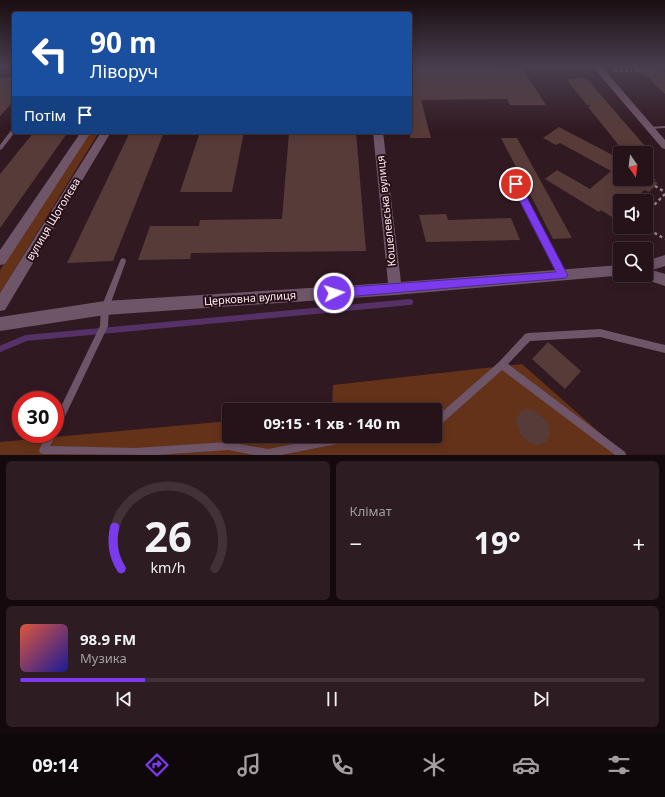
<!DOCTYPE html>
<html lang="uk">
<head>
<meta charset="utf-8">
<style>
  body { margin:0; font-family:"Noto Sans",sans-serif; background:#2d1c22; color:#f1f3f6; height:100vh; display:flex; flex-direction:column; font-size:15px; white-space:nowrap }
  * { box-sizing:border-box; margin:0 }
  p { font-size:13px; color:#a39ea2 }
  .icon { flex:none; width:22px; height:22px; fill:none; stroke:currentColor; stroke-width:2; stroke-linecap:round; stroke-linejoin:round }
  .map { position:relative; height:455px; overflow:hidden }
  .drawer { display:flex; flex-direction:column; gap:6px; padding:6px; background:#140a0e; flex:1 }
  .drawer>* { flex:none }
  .hud { position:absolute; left:12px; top:12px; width:400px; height:122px; border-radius:4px; box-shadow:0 2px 10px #0003,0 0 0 1px #423238; background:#1a4fa0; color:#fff; overflow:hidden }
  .needle { width:26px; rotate:166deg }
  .fabs { position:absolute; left:613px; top:146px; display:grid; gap:8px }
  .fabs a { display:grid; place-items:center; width:40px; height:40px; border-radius:4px; background:#251319; box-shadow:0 2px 10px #0003,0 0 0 1px #423238; font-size:20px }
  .speed { position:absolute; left:12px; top:391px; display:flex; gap:8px; font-size:20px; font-weight:700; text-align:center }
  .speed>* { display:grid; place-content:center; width:52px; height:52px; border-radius:50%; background:#251319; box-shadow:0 2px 10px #0003,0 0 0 1px #423238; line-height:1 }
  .speed .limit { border:6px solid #d22; background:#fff; color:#111 }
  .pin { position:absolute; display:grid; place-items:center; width:34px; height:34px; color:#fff; margin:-17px; border:2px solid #fff; border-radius:50%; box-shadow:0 1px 4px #0007 }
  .me { position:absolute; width:44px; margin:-22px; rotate:86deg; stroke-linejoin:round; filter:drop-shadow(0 0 3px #0008) }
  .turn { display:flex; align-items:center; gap:14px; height:84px; padding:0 12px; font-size:18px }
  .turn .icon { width:52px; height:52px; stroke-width:2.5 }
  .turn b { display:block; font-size:28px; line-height:34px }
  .then { display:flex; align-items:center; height:38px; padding:0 12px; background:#0003; gap:8px; font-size:15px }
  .big { font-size:30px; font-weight:700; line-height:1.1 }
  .drawer .card { flex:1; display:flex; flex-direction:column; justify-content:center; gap:6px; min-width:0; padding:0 14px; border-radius:6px; background:#2d1c22 }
  .drawer .dial { align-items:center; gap:0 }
  .dial svg { height:104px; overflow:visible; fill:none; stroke:#423238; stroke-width:7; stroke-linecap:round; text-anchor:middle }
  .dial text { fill:#f1f3f6; stroke:none }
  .song { display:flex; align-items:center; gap:12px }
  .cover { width:48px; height:48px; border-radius:6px; background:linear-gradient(135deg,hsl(10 70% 55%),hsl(240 70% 35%)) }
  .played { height:4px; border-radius:2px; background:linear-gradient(90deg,#7c3aed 20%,#423238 20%) }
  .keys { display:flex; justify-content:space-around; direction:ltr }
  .heat { display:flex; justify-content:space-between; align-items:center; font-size:22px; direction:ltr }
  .drawer .tiles { flex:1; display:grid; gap:6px; grid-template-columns:1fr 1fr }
  .card:last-child { grid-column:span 2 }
  .trip { position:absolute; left:222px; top:403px; width:220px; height:40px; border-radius:4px; background:#251319; box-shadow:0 2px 10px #0003,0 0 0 1px #423238; font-weight:700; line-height:40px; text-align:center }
  .tabs { display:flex; height:64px; justify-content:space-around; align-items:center; background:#0f080a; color:#a39ea2 }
  .tabs .icon { width:28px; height:28px }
  .tabs .current { color:#7c3aed }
  .tabs b { font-size:18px; color:#f1f3f6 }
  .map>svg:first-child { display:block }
  .green { fill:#643218 }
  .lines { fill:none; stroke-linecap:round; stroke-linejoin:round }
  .stream { stroke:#553168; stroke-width:6 }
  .building { fill:#573b39 }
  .path-far1 { stroke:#958288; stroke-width:2; stroke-dasharray:2.5 2.5; stroke-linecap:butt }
  .path { stroke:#958288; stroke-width:2.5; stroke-dasharray:3 3; stroke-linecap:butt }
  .lane { fill:#6f5568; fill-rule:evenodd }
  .street { fill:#6f5568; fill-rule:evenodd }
  .route { fill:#7c3aed; stroke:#51269a }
  .labels { text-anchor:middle; stroke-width:4; stroke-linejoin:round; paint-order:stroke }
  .street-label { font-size:11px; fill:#fdeef2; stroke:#270f17 }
</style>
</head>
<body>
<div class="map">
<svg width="665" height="455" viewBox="0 0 665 455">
  <rect width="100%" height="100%" fill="#311921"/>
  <!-- green -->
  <path class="green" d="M89,132H99L0,293V270Z
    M522,364L625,455H0V442L229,421V436H435V410H332L333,385Z"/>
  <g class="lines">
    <!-- stream -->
    <path class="stream" d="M0,349L26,338L410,302"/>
  </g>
  <!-- building -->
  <path class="building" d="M410,67L522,68L546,105H510L507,99L421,100L431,138H410Z
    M637,67H659L665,73V94Z
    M14,77V101L0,116V78Z
    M586,78L593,86L651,153H625L588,107L591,105H587L566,79Z
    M559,127L620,159V161H616L620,163V179H656L654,181L658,183L649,192L644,190L633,201H620V222L601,210L599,212L545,179L557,170L590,189L611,171L560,143L556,145L543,138Z
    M34,132H68L0,228V174Z
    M130,132H164L113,261L67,263Z
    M200,132H244L232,192H180Z
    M289,132H356L366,251L191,253L190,259L138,260L150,226H199L200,220L282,219Z
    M501,138H517L572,238L553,239Z
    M446,214L448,220L511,218L520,240L426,242L419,215Z
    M548,342L581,371L565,389L532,359Z
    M524,409L534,410L548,422L550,434L546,442L537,445L530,443L520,434L516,421L520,412Z"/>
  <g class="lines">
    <!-- path-far1 -->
    <path class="path-far1" d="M615,71H639L635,67
      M639,71L644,74"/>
    <!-- path -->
    <path class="path" d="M655,186L665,192
      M635,199L639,201
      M646,205L651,208
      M646,213L665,194
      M644,227L665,239"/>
    <!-- lane -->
    <path class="lane" d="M665,126V128L649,129L647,128L649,127Z
      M12,129H14V132H15L2,149L0,150V145Z
      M515,182L518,184L565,273L566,275L565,277L563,278L561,277L512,184Z
      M123,258L125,259L126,261L109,308L108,326L58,431L56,432V434L50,446L135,448L228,442L268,449L335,436H425L424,439L421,440L353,441L281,455H254L228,450L157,455L43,454L40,453L39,450L47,434H55V419L100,326L101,308L120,261L121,259Z
      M600,329L665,345V353L600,337L530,341L508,364L625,452L626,455H615L502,370L438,427L435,428V418L499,362L525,334L528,333Z"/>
    <!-- street -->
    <path class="street" d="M593,67H602L665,140V149L662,148Z
      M81,132H91L5,264L0,265V250Z
      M101,132H111L5,310L0,311V293Z
      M373,132H383L401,282L620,265V275H625L395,295L105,315L0,331V317L105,301L388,283Z
      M665,255V266L652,270L665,274V286L641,278L640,275H646V261Z"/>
  </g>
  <!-- sky -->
  <linearGradient id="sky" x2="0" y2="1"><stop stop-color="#1b0e12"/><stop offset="0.51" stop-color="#483e4e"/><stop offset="1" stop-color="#483e4e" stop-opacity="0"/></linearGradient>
  <rect width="665" height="131" fill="url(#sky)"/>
  <!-- route -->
  <path class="route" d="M516,181L520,184L566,272L568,275L566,278L334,298L330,296L329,293L330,290L334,288L556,272L511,184Z"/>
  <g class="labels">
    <!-- street labels -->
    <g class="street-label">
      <text transform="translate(386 211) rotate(-96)" y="4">Кошелевська вулиця</text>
      <text transform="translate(53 219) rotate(-59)" y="4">вулиця Щоголєва</text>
      <text transform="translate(250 298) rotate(-4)" y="4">Церковна вулиця</text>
    </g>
  </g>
</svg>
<div class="fabs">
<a><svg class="needle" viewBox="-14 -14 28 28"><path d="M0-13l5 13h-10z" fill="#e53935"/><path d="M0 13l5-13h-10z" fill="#a39ea2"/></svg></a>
<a><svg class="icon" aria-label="sound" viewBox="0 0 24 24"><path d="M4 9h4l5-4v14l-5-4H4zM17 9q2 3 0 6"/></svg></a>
<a><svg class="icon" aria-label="search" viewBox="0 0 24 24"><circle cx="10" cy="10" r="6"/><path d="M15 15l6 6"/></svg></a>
</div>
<div class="speed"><div class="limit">30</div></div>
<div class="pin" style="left:516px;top:184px;background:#d93025"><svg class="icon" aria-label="arrive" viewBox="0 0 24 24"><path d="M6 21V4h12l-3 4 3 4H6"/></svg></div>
<svg class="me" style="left:334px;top:293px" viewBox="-20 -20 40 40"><circle r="17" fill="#7c3aed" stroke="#fff" stroke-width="3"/><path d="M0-11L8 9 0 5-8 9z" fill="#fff"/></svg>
<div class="trip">09:15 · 1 хв · 140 m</div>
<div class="hud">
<div class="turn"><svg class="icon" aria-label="left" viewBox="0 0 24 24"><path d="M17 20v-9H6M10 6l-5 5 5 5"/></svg><div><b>90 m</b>Ліворуч</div></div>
<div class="then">Потім<svg class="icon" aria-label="arrive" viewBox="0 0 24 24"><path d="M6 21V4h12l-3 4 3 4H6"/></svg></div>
</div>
</div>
<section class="drawer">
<div class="tiles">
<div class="card dial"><svg viewBox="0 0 100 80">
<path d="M14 69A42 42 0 1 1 86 69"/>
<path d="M14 69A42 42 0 0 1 9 37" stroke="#7c3aed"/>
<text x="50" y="56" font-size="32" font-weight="700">26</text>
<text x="50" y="72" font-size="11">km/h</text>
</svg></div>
<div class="card"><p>Клімат</p>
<div class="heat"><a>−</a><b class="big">19°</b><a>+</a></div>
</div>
<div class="card">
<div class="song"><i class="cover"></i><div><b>98.9 FM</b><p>Музика</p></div></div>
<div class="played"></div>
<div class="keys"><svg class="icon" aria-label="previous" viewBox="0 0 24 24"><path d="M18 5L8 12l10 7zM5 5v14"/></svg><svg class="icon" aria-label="pause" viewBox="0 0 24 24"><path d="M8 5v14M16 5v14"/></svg><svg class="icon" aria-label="next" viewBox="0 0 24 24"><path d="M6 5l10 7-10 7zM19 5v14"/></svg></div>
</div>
</div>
</section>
<nav class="tabs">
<b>09:14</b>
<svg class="icon current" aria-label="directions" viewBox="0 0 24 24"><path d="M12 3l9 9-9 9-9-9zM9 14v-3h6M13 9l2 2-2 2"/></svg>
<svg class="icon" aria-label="music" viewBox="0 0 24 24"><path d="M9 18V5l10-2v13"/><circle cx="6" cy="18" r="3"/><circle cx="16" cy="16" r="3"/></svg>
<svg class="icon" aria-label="phone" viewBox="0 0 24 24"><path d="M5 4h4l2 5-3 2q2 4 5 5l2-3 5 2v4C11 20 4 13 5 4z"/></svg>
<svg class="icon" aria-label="climate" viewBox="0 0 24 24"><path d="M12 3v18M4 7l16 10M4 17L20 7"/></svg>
<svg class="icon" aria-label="car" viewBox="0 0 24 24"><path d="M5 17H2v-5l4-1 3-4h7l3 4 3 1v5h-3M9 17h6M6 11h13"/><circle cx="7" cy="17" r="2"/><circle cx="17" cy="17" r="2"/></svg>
<svg class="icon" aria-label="filters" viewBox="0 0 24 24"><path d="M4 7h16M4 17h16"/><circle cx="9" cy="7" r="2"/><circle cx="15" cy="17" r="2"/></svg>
</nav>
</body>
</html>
